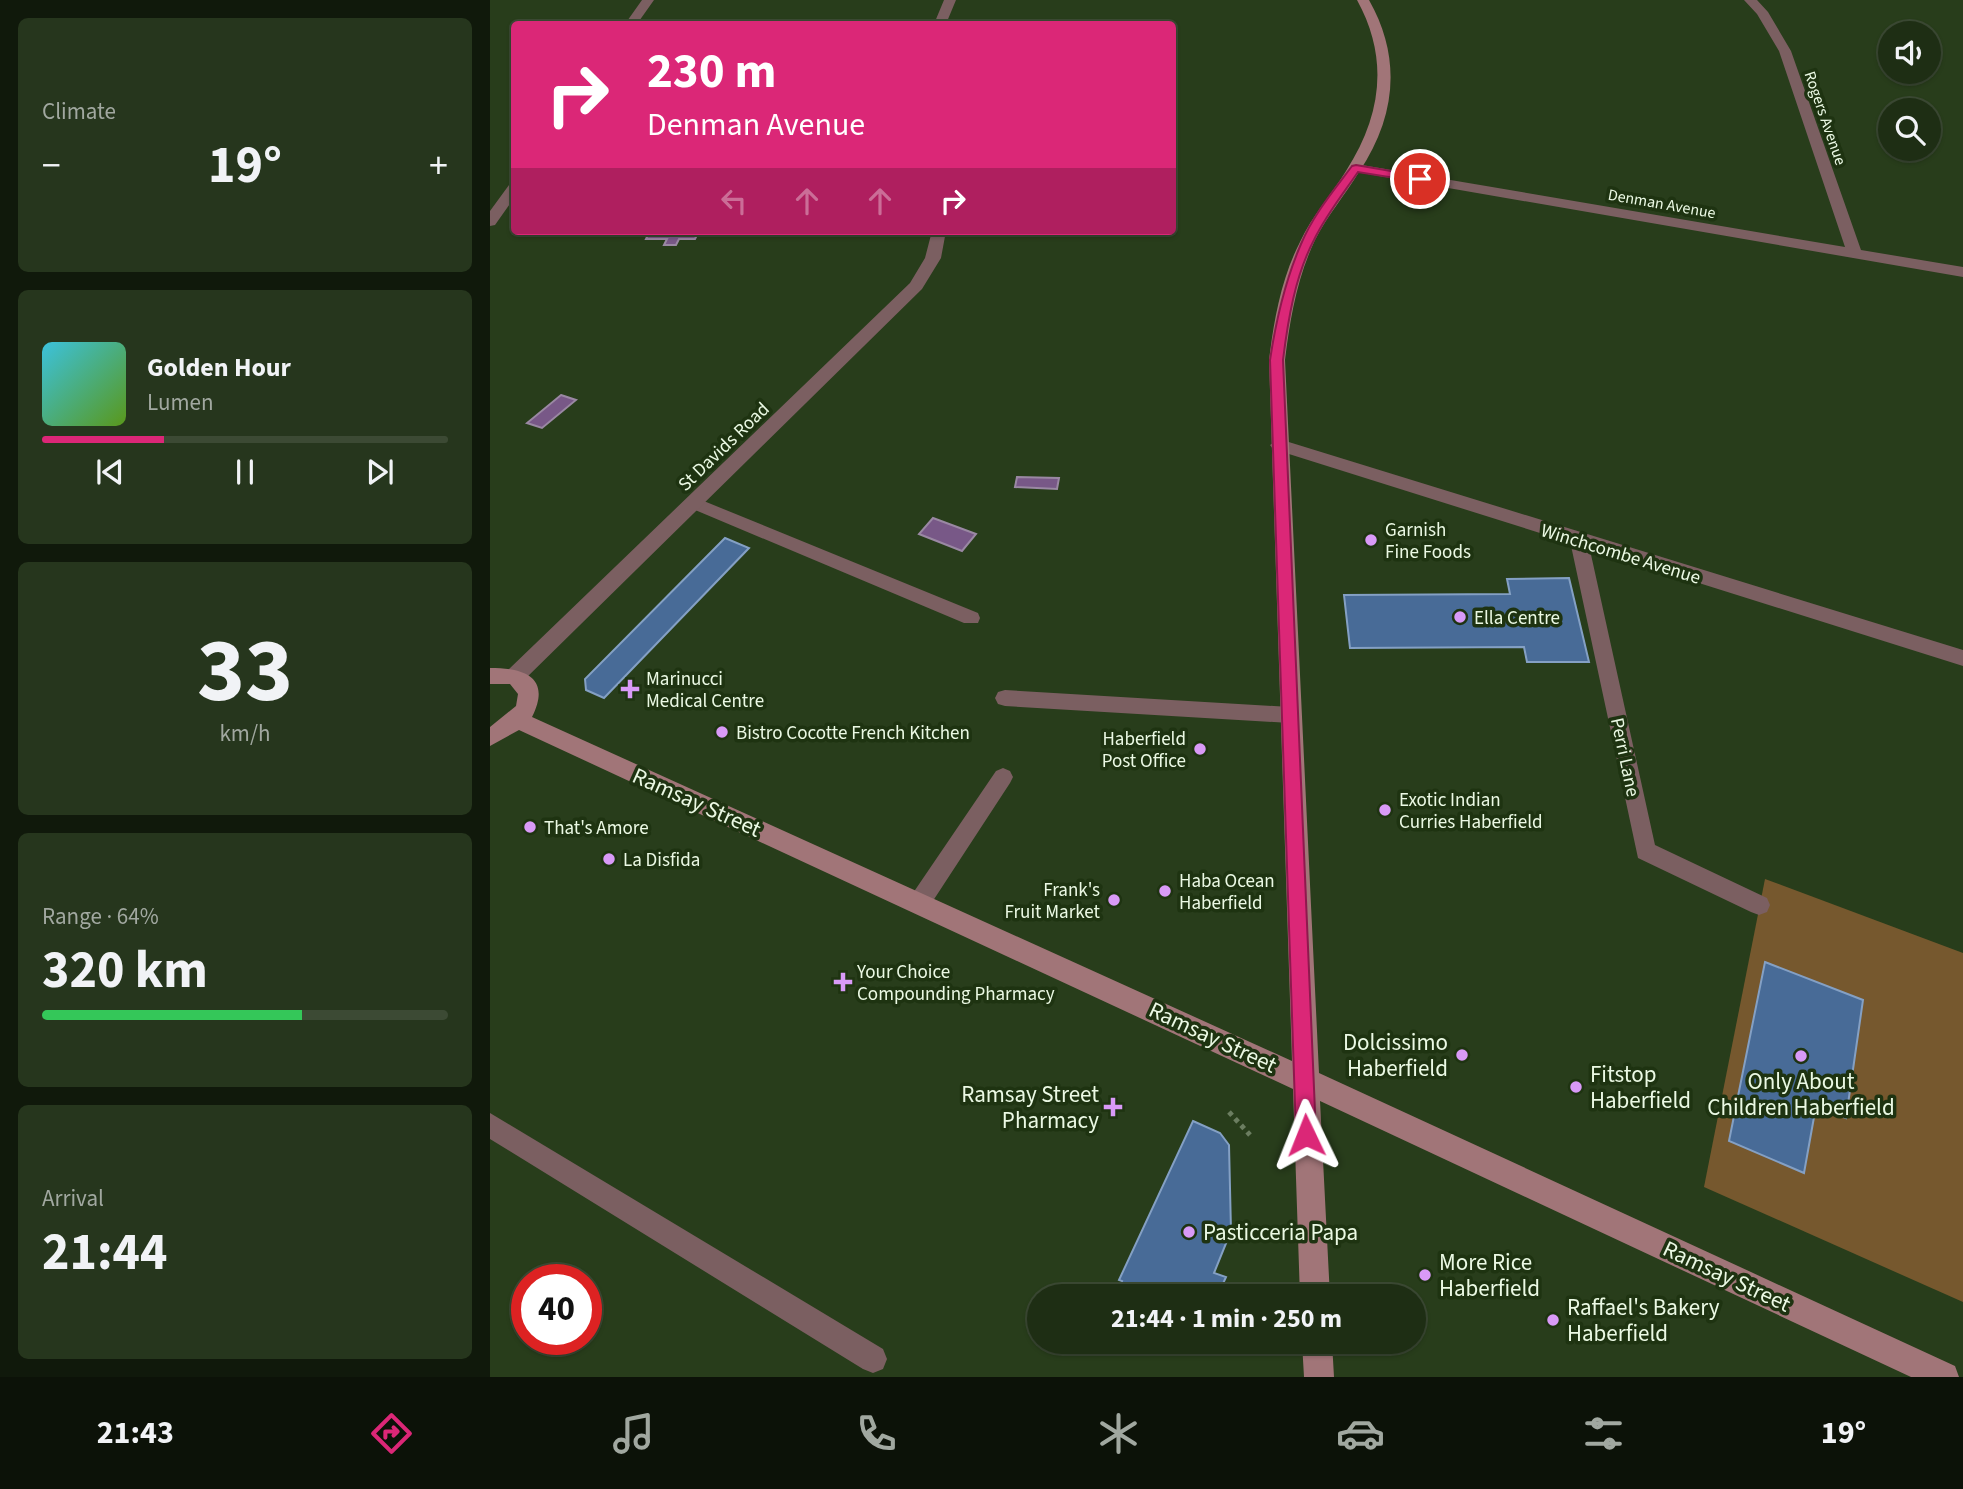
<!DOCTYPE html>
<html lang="en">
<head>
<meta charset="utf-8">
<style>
  body { margin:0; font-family:"Source Sans 3",sans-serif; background:#26361d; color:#f1f3f6; height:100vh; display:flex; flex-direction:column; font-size:26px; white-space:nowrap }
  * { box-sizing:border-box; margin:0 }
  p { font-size:23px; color:#a1a8a0 }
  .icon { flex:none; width:38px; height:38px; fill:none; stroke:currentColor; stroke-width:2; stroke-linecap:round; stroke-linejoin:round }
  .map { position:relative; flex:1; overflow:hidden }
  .details { display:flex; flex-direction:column; gap:18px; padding:18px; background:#10190b; width:490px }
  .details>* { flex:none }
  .guide { position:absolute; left:21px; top:21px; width:665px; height:214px; border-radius:7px; box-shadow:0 2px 5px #0004,0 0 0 2px #3c4a34; background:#db2777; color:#fff; overflow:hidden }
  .buttons { position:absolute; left:1388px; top:21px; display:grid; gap:14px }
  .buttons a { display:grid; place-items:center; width:63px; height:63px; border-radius:50%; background:#1e2e14; box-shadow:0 2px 5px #0004,0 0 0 2px #3c4a34; font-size:35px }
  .speed { position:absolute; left:21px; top:1264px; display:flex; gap:14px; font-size:35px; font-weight:700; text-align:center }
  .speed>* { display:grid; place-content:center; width:91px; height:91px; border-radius:50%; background:#1e2e14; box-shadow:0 2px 5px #0004,0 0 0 2px #3c4a34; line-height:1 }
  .speed .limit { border:10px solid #d22; background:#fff; color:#111 }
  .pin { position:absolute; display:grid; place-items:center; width:60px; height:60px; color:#fff; margin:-30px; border:4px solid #fff; border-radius:50%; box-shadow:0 2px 7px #0007 }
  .me { position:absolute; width:77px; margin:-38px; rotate:358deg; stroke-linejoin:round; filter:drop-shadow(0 0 5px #0008) }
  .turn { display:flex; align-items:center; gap:24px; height:147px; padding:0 21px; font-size:32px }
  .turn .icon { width:91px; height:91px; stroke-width:2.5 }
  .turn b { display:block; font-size:49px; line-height:60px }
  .lanes { display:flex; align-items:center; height:66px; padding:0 21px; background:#0003; justify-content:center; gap:35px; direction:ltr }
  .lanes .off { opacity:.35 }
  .big { font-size:52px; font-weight:700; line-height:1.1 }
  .details .card { flex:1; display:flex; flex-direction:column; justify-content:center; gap:10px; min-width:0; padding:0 24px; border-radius:10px; background:#26361d }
  .details .dial { align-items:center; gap:0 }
  .dial b { font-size:91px; line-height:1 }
  .song { display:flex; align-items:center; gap:21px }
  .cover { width:84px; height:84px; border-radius:10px; background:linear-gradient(135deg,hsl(190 70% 55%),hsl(90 70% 35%)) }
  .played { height:7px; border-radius:4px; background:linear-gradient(90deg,#db2777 30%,#3c4a34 30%) }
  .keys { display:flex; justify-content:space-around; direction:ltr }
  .heat { display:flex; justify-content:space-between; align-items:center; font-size:38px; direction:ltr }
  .charge { height:10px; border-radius:5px; background:linear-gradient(90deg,#34c759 64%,#3c4a34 0) }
  .trip { position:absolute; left:537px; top:1284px; width:399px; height:70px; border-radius:35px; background:#1e2e14; box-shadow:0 2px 5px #0004,0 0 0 2px #3c4a34; font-weight:700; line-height:70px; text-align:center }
  .tabs { display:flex; height:112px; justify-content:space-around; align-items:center; background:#0c1208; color:#a1a8a0 }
  .tabs .icon { width:49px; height:49px }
  .tabs .active { color:#db2777 }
  .tabs b { font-size:32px; color:#f1f3f6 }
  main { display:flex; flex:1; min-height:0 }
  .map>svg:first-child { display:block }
  .green { fill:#76582e }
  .water { fill:#785887; stroke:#9a88a3; stroke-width:2 }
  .building { fill:#486b97; stroke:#84a0c4; stroke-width:2 }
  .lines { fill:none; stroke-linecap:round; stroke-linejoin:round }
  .path { stroke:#6b7d60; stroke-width:5; stroke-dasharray:4.5 4.5; stroke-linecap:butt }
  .lane { fill:#7b5f61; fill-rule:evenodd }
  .street { fill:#7b5f61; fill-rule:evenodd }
  .secondary { fill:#a17578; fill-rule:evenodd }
  .route { fill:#db2777; stroke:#8e194d; stroke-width:2 }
  .poi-dot { fill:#d99af7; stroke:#1e3311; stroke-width:2.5 }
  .labels { text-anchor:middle; stroke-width:7; stroke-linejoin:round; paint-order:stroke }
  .far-street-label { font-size:16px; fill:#ebf9e4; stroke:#1e3311 }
  .street-label { font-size:19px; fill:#ebf9e4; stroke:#1e3311 }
  .poi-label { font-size:19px; fill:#ebf9e4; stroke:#1e3311; text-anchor:start }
  .near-street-label { font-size:23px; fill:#ebf9e4; stroke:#1e3311 }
  .near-poi-label { font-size:23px; fill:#ebf9e4; stroke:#1e3311; text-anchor:start }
</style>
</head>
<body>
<main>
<section class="details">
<div class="card"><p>Climate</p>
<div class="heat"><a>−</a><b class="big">19°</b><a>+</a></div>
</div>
<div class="card">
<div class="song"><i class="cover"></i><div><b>Golden Hour</b><p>Lumen</p></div></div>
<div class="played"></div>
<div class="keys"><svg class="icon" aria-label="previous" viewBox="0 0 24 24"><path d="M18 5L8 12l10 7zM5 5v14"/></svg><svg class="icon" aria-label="pause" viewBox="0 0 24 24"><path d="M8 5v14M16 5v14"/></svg><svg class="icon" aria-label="next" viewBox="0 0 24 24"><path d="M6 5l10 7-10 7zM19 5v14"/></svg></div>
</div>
<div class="card dial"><b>33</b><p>km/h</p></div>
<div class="card"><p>Range · 64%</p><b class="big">320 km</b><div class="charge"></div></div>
<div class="card"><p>Arrival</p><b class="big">21:44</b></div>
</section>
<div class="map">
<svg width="1473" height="1377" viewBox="0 0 1473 1377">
  <rect width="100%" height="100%" fill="#283d1b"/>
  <!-- green -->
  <path class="green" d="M1275,879L1473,953V1302L1214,1187Z"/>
  <!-- water -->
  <path class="water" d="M160,231H209L205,239H189L186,245H174L177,239H156Z
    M71,395L86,400L52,428L37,423Z
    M527,477L569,478L567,489L525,487Z
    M443,518L486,534L472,551L429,534Z"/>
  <!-- building -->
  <path class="building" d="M235,538L259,548L114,698L96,690L95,679Z
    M1079,578L1099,662H1037L1034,647L860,648L854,595L1020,594L1017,579Z
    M1275,962L1373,1000L1356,1118L1326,1106L1314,1173L1239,1141Z
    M703,1121L730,1133L739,1145L741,1231L724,1273L736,1277L727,1297H625L632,1281L629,1280Z"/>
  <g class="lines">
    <!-- path -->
    <path class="path" d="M739,1112L760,1135"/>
    <!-- lane -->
    <path class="lane" d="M204,497L488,613L490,618L488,623H474L198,507L196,503L198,499Z
      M1089,535L1095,536L1098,541L1165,845L1277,898L1280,905L1277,912L1269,915L1261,912L1148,858L1080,541L1083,536Z
      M515,690L800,707L807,709L810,715L807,721L800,723L515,706L508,704L505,698L508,692Z
      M513,768L520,771L523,777L520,783L437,910L429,913L421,910L418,903L421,896L506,771Z
      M0,1113L393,1349L397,1359L393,1369L383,1373L373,1369L0,1139Z"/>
    <!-- street -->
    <path class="street" d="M152,0H164L147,24H135Z
      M454,0H466L456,24H444Z
      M1254,0H1267L1278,12L1301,51L1371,250L1473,267V277L866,172L859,168L866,164L1355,247L1289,51L1267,14Z
      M24,184V198L5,225L0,226V211L19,185Z
      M442,231H456L451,258L432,289L32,682L25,684L18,682L15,676L18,670L420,283L435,258Z
      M789,439L1473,650V666L783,449L780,445Z"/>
    <!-- secondary -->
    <path class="secondary" d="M867,0H879C912,58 906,117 869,172C855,195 837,216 825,240C807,278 800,319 795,360L829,1073L1465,1366L1469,1377H1421L830,1101L840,1297H810L803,1089L29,730L0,746V727L26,706L28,694L20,684H0V668C34,668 62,677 42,717L802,1061L779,360C784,320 791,279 810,242C822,216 841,195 856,171C892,115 899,58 867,0Z
      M812,1342H842L844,1377H814Z"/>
  </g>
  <!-- route -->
  <path class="route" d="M866,165L930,176L936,179L930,182L868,172C853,194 836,215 824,240C805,276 798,320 793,360L826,1135L823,1142L816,1145L809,1142L806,1135L780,360C786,320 795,281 811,244C823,215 844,190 862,166Z"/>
  <!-- markers -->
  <g class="poi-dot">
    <circle cx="881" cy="540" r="7"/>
    <circle cx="970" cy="617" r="7"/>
    <path d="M136.5 678.5h7v7h7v7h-7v7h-7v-7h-7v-7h7z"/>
    <circle cx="232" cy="732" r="7"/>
    <circle cx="710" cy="749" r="7"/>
    <circle cx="895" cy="810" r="7"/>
    <circle cx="40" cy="827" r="7"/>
    <circle cx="119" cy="859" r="7"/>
    <circle cx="675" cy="891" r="7"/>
    <circle cx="624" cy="900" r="7"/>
    <path d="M349.5 971.5h7v7h7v7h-7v7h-7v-7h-7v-7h7z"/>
    <circle cx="972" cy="1055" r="7"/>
    <circle cx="1311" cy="1056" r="7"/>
    <circle cx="1086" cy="1087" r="7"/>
    <path d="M619.5 1096.5h7v7h7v7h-7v7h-7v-7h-7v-7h7z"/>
    <circle cx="699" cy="1232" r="7"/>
    <circle cx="935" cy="1275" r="7"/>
    <circle cx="1063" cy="1320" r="7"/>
  </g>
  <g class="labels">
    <!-- far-street labels -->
    <g class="far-street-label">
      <text transform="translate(1336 118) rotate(71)" y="6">Rogers Avenue</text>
      <text transform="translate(1172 203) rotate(10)" y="6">Denman Avenue</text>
    </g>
    <!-- street labels -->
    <g class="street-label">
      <text transform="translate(233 446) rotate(-44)" y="7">St Davids Road</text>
      <text transform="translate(1131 553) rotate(17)" y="7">Winchcombe Avenue</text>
      <text transform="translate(1136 757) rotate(78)" y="7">Perri Lane</text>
    </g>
    <!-- poi labels -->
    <g class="poi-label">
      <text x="895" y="536">Garnish<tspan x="895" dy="22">Fine Foods</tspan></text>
      <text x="984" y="624">Ella Centre</text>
      <text x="156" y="685">Marinucci<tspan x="156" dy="22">Medical Centre</tspan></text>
      <text x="246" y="739">Bistro Cocotte French Kitchen</text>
      <text x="696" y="745" text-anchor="end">Haberfield<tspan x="696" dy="22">Post Office</tspan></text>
      <text x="909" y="806">Exotic Indian<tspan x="909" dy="22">Curries Haberfield</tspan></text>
      <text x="54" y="834">That's Amore</text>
      <text x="133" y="866">La Disfida</text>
      <text x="689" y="887">Haba Ocean<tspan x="689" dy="22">Haberfield</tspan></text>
      <text x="610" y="896" text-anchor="end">Frank's<tspan x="610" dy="22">Fruit Market</tspan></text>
      <text x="367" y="978">Your Choice<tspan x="367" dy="22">Compounding Pharmacy</tspan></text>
    </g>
    <!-- near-street labels -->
    <g class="near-street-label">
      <text transform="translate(207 802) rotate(24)" y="8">Ramsay Street</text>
      <text transform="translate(723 1037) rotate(25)" y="8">Ramsay Street</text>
      <text transform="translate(1237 1276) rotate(25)" y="8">Ramsay Street</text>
    </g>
    <!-- near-poi labels -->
    <g class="near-poi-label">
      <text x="958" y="1050" text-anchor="end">Dolcissimo<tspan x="958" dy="26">Haberfield</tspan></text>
      <text x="1100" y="1082">Fitstop<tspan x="1100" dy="26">Haberfield</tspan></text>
      <text x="1311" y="1089" text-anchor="middle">Only About<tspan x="1311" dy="26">Children Haberfield</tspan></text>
      <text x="609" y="1102" text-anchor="end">Ramsay Street<tspan x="609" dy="26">Pharmacy</tspan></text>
      <text x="713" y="1240">Pasticceria Papa</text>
      <text x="949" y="1270">More Rice<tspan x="949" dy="26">Haberfield</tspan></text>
      <text x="1077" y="1315">Raffael's Bakery<tspan x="1077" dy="26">Haberfield</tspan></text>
    </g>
  </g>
</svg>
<div class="buttons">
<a><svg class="icon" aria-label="sound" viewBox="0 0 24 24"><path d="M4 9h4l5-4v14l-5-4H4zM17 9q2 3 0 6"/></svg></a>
<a><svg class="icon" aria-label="search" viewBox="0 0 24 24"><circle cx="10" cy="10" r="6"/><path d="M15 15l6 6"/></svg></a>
</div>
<div class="speed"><div class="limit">40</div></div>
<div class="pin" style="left:930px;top:179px;background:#d93025"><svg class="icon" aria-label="arrive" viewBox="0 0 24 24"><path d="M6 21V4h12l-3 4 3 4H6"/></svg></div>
<svg class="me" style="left:816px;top:1135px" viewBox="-20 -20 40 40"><path d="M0-17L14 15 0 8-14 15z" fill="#db2777" stroke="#fff" stroke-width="4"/></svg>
<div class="trip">21:44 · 1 min · 250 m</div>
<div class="guide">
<div class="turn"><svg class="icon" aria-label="right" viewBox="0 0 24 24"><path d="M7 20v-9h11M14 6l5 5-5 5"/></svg><div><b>230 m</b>Denman Avenue</div></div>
<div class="lanes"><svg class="icon off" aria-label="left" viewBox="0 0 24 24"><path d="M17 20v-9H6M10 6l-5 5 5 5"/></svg><svg class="icon off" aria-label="ahead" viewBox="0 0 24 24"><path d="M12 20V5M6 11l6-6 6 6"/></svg><svg class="icon off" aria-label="ahead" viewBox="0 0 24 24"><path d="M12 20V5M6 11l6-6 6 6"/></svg><svg class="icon" aria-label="right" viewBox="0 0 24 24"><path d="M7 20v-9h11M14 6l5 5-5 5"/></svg></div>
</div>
</div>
</main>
<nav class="tabs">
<b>21:43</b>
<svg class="icon active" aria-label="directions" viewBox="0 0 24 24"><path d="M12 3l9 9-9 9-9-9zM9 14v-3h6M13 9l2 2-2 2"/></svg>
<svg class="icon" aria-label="music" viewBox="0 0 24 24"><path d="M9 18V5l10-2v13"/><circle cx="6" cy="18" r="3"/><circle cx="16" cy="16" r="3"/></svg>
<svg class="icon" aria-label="phone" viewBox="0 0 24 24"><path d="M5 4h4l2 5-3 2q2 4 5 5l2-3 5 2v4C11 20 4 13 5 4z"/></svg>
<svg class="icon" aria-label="climate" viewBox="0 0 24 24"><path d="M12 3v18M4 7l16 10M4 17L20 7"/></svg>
<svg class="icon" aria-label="car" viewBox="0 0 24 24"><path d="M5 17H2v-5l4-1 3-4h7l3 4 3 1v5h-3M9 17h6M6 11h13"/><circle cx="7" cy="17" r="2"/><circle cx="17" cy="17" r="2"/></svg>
<svg class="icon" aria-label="filters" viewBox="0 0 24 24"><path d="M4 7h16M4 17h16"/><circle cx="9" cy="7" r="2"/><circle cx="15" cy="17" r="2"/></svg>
<b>19°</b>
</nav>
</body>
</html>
